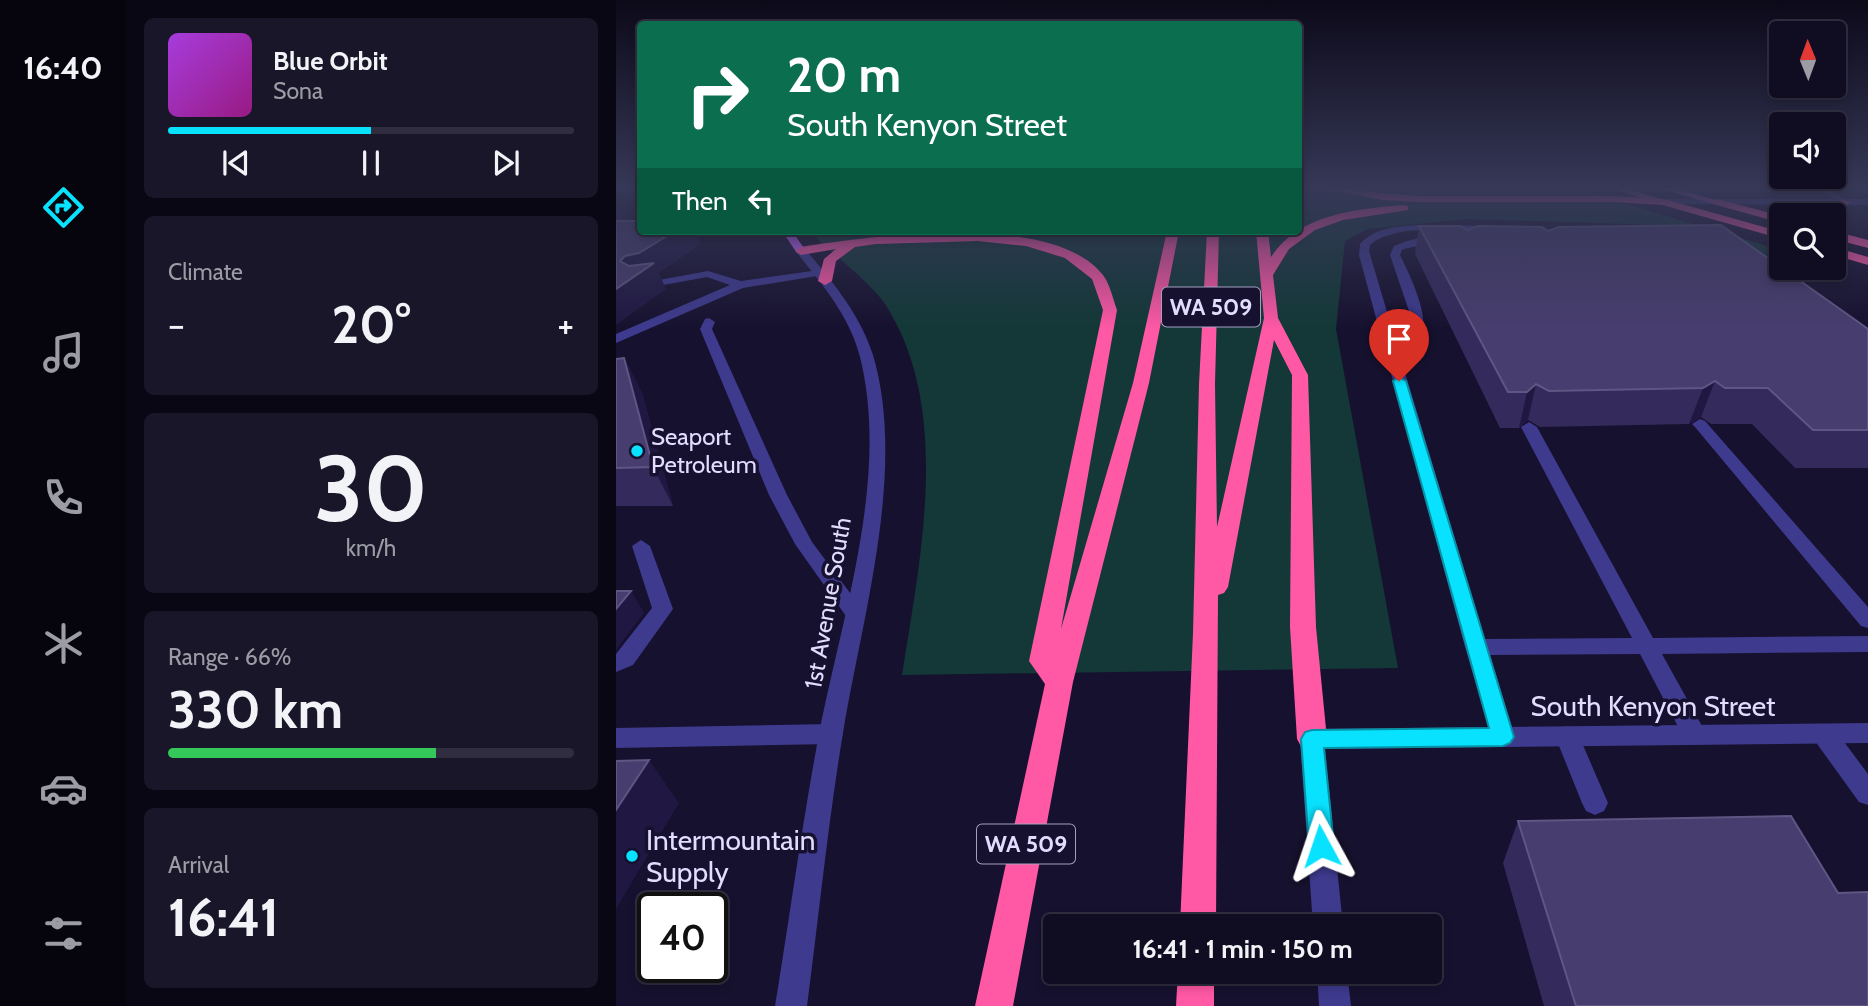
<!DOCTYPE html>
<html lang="en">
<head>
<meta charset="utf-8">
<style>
  body { margin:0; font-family:Cabin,sans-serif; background:#19162a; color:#f1f3f6; height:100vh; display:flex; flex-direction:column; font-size:26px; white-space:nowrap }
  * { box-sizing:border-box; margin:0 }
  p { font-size:23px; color:#9c9ca5 }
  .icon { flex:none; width:38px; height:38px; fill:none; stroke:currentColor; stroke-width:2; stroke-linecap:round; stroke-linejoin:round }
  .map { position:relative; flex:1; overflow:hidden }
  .panel { display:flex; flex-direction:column; gap:18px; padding:18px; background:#090713; width:490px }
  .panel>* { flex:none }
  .hud { position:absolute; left:21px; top:21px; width:665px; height:214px; border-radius:7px; box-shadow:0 4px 10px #0003,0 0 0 2px #302d40; background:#0b6e4f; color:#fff; overflow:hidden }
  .needle { width:46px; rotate:359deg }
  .controls { position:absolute; left:1153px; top:21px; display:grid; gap:14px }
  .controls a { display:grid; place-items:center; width:77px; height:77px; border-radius:7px; background:#100d22; box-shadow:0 4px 10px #0003,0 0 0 2px #302d40; font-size:35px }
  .speed { position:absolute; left:21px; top:892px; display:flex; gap:14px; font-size:35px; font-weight:700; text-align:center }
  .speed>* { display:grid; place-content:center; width:91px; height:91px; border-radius:50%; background:#100d22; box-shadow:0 4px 10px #0003,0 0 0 2px #302d40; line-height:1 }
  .speed .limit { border:4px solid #111; border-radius:10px; background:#fff; color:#111 }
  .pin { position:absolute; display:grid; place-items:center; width:60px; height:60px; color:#fff; margin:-72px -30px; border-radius:50% 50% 50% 0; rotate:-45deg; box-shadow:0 0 7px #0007 }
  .pin .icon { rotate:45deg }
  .me { position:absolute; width:77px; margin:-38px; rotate:355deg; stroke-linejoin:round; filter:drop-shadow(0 0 5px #0008) }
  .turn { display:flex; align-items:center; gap:24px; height:147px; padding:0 35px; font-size:32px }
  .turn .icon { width:91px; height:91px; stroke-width:2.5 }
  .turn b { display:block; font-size:49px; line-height:60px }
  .then { display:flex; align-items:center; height:66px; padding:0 35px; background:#0003; gap:14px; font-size:26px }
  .big { font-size:52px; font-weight:700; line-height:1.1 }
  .panel .card { flex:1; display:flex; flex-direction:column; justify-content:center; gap:10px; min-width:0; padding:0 24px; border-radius:10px; background:#19162a }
  .panel .dial { align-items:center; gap:0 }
  .dial b { font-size:91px; line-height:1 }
  .song { display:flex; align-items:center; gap:21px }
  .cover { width:84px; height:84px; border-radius:10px; background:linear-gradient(135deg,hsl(280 70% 55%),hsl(310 70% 35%)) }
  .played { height:7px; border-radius:4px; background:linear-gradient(90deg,#09e2ff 50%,#302d40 50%) }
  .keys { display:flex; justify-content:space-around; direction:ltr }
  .heat { display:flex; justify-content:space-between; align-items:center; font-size:38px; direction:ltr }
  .charge { height:10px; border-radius:5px; background:linear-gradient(90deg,#34c759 66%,#302d40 0) }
  .trip { position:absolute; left:427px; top:914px; width:399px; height:70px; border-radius:7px; background:#100d22; box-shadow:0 4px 10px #0003,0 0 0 2px #302d40; font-weight:700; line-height:70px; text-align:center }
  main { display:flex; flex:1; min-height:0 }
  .menu { display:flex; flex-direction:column; width:126px; justify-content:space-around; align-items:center; background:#06050e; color:#9c9ca5 }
  .menu .icon { width:49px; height:49px }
  .menu .active { color:#09e2ff }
  .menu b { font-size:32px; color:#f1f3f6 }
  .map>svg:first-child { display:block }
  .green { fill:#133837 }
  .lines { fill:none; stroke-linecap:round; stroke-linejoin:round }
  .service { fill:#3e3a8e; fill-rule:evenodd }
  .minor { fill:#3e3a8e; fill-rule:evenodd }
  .tertiary { fill:#3e3a8e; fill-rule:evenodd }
  .primary { fill:#c864ff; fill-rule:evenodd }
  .trunk { fill:#e45ed2; fill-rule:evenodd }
  .motorway { fill:#ff58a5; fill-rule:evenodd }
  .wall { fill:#342a5c }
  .shaded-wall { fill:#201842 }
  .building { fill:#473d6e; stroke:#5f5684; stroke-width:2 }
  .route { fill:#09e2ff; stroke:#0693a6; stroke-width:2 }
  .poi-dot { fill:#09e2ff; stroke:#16112e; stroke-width:2.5 }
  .labels { text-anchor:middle; stroke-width:7; stroke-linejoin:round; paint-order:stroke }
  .shield { fill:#16112e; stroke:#a5a0c0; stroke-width:2 }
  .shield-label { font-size:23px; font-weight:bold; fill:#e2ddff }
  .poi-label { font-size:24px; fill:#e2ddff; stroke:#16112e; text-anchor:start }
  .street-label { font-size:24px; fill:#e2ddff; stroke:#16112e }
  .near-street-label { font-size:28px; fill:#e2ddff; stroke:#16112e }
  .near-poi-label { font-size:28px; fill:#e2ddff; stroke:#16112e; text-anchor:start }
</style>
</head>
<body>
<main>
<nav class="menu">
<b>16:40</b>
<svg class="icon active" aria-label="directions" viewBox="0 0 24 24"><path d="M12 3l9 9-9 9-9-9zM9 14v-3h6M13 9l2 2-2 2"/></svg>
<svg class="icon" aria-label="music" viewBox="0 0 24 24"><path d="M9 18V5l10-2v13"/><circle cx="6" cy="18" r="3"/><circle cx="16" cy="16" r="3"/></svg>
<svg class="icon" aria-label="phone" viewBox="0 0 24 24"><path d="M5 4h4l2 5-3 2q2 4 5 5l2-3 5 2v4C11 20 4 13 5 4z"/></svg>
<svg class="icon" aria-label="climate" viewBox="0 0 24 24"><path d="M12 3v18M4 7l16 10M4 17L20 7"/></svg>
<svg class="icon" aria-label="car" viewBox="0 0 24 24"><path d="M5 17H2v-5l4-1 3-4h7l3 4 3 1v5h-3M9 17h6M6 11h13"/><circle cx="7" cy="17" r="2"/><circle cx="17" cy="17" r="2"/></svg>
<svg class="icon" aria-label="filters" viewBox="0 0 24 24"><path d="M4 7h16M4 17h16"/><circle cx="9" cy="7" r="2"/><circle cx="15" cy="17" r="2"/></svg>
</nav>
<section class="panel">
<div class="card">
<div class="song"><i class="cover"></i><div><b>Blue Orbit</b><p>Sona</p></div></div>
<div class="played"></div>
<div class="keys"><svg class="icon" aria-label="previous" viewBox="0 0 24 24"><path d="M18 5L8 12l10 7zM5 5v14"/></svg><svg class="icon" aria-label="pause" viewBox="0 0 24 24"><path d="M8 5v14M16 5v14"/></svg><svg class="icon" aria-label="next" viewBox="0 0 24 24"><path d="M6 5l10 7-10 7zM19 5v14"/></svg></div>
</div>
<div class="card"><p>Climate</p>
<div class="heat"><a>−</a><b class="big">20°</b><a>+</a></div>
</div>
<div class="card dial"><b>30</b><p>km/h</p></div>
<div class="card"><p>Range · 66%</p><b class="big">330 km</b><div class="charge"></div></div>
<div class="card"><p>Arrival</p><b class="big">16:41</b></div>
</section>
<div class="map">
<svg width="1252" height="1006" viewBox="0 0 1252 1006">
  <rect width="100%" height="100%" fill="#16112e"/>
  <!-- green -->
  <path class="green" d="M683,188H956L1165,250L1166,261L1093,244L1044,225L849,219L752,229L729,241L720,329L782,668L286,675C304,559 337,409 269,304C256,284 212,249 192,231H682Z"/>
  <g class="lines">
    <!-- service -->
    <path class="service" d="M809,225L877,226L882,229L877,232C843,231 780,222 754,245L753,251L782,349L793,341L794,314L774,255L778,246C793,240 811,233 825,241C818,245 799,245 786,250L784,255C797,282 830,346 784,356L869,639L1016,638L905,427L913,422L921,427L1037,638L1252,636V652L1046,654L1091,735L1088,742L1079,745L1070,742L1024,654L874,655L899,737L896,744L887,747L878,744L849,647L743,255L744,244C760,226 786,226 809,225Z
      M203,270L208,273L207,275L127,288L0,343V334L114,285L91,277L25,289L19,286L21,284L92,271L125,281Z
      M93,318L99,322L96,329L171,495L196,542L246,609L249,614L246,619L239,621L232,619L179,544L153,495L84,329L89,319Z
      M1084,419L1089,421L1252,607V628L1245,626L1079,427L1076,424Z
      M25,540L34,546L57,609L17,665L0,672V654L36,608L16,546Z
      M1208,724L1217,727L1252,774V805L1243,802L1199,741L1196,734L1199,727Z
      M951,726L960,729L963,736L992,803L988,811L979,815L970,811L966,803L939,736L942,729Z"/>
    <!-- minor -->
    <path class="minor" d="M1200,188H1211L1234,202L1227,204Z
      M215,724L224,727L227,734L224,741L215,744L0,748V728Z"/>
    <!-- tertiary -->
    <path class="tertiary" d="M1048,199H1252V205L1045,204V200Z
      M181,249H189C216,281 244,314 257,355C291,470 246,617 227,733C212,823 203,915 191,1006H159C174,915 186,824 203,734C226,615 274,477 244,357C234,317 207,285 181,253Z
      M1252,723V743L709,749L727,926H697L684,739L687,732L696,729Z
      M701,971H731L735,1006H703Z"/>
    <!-- primary -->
    <path class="primary" d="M166,231H176L190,251L189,253H181Z"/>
    <!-- trunk -->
    <path class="trunk" d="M994,188H1010L1053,202L1048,205Z
      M1043,188H1059L1106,202L1101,205Z"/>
    <!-- motorway -->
    <path class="motorway" d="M707,188L803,196H998L1048,199L1166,232V239L1047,205L998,202H803L767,200Z
      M1101,199L1166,216V223L1097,204L1096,202Z
      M1226,200L1235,202L1224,209L1218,217L1209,215L1216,205Z
      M788,205L792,206V210L727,220L699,230L673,249L657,275L662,318L692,375L700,627L711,739L706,748L696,751L686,748L681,739L674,627L676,375L658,340L612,587L608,593L602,595L600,926H564L577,633L583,384L591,231H603L599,384L601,527L648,318L640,231H652L655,257C683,214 740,209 788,205Z
      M551,231H563L533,383L457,682L397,1006H359L429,684L413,661L487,310L476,279L449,258L410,246L362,241L260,244L239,247L220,261L216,281L209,285L202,281L208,259L220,249L185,255L179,251L185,247C256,236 437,211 487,275C494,284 497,299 501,310L445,629L517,383Z
      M1218,231L1252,240V248L1218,239Z
      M1218,247L1252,257V265L1218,255Z
      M562,971H598V1006H560Z"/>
  </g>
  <!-- wall -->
  <path class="wall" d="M1237,188H1252V195Z
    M803,226L851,230L932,231L1252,329V468H1179L1136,424H1095L1085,417L1073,424L924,427L912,420L903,428H884L799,254Z
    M8,358L26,393L57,506H0V359Z
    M902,821L1222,893L1252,1006H928L887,863Z"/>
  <!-- shaded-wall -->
  <path class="shaded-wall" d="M3,207L13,230L0,237V208Z
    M59,231H80L85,244L43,273L50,289L0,325V289L4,261L9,256Z
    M8,358L26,393L57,506L37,467Z
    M1099,381L1085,417L1073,424L1087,388Z
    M920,384L912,420L903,428L911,392Z
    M15,591L28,613L0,650V609Z
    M33,760L63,803L0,909V810Z"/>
  <!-- building -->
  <path class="building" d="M0,221H24V231H59L23,253L9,256L4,261L13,266L38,263L0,289Z
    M1105,225L1252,329V430H1197L1152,388H1109L1099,381L1087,388L933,391L920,384L911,392H892L803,226H844L851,230L862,226L926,227L932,231L943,227Z
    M8,358L37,467L0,468V359Z
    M0,591H15L0,609Z
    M33,760L0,810V761Z
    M1175,816L1222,893L1252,892V1006H960L902,821Z"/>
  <!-- sky -->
  <linearGradient id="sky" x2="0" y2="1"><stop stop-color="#0c0919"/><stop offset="0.57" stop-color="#363857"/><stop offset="1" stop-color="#363857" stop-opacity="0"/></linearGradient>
  <rect width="1252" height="329" fill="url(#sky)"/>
  <!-- route -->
  <path class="route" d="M783,377L790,381L898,737L894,743L887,746L708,748L718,846L714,854L705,857L697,854L693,846L685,739L689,732L696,730L873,728L777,381Z"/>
  <!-- markers -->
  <g class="poi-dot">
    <circle cx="21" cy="451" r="7"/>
    <circle cx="16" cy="856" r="7"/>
  </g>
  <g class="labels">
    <!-- shield labels -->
    <g class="shield">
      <rect x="546" y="287.5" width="98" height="39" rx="5"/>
      <rect x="361" y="824.5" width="98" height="39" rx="5"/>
    </g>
    <g class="shield-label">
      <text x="595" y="315">WA 509</text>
      <text x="410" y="852">WA 509</text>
    </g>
    <!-- poi labels -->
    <g class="poi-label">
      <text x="35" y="445">Seaport<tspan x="35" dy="28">Petroleum</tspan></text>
    </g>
    <!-- street labels -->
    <g class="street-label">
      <text transform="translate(212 603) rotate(-80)" y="8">1st Avenue South</text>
    </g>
    <!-- near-street labels -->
    <g class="near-street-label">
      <text x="1037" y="716">South Kenyon Street</text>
    </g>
    <!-- near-poi labels -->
    <g class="near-poi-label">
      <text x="30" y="850">Intermountain<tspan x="30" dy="32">Supply</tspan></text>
    </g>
  </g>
</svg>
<div class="controls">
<a><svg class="needle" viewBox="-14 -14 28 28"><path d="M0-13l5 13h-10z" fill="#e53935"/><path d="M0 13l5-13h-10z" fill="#9c9ca5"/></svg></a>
<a><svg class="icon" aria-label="sound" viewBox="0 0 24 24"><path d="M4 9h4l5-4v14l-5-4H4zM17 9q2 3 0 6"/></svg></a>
<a><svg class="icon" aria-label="search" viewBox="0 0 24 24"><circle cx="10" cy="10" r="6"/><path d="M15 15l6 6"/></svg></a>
</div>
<div class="speed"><div class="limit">40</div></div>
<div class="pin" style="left:783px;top:381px;background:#d93025"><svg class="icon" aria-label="arrive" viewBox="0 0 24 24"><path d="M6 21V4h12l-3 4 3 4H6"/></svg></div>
<svg class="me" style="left:705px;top:846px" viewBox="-20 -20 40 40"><path d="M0-17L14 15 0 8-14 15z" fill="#09e2ff" stroke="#fff" stroke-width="4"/></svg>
<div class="trip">16:41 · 1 min · 150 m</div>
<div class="hud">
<div class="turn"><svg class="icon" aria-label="right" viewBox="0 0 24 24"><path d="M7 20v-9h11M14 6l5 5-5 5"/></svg><div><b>20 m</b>South Kenyon Street</div></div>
<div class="then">Then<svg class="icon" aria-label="left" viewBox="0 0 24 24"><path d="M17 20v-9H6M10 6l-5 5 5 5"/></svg></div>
</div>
</div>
</main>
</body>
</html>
